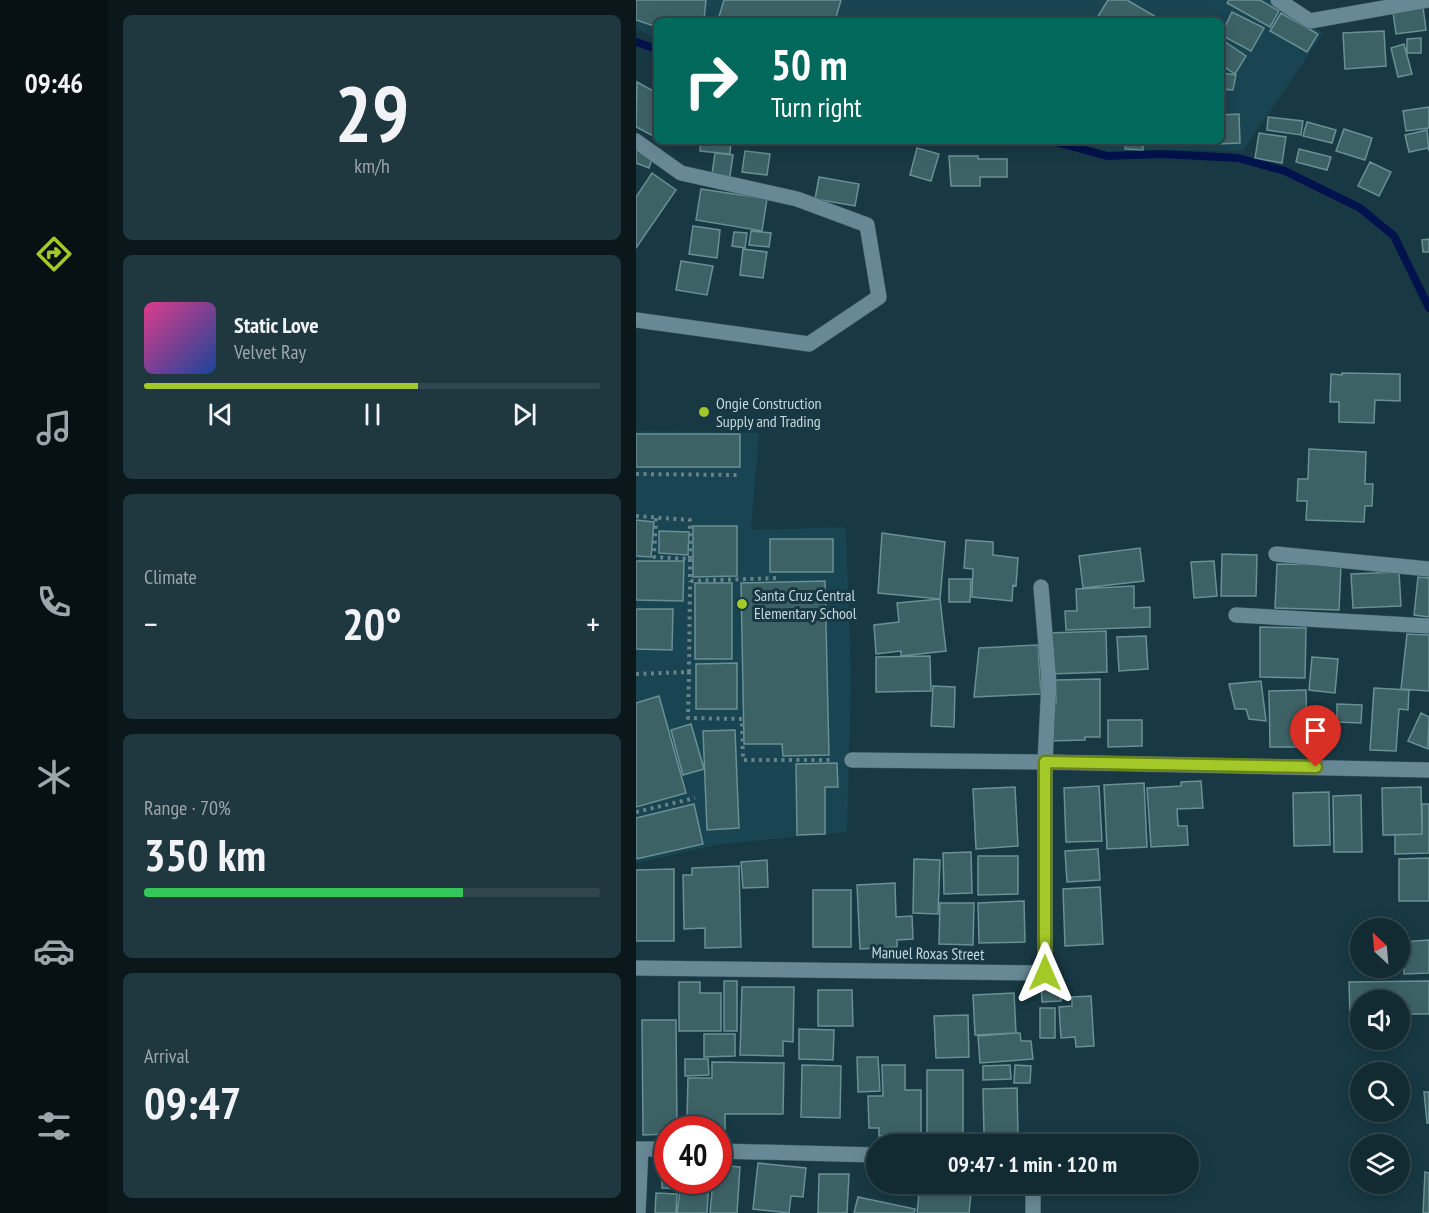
<!DOCTYPE html>
<html lang="en">
<head>
<meta charset="utf-8">
<style>
  body { margin:0; font-family:"PT Sans Narrow",sans-serif; background:#1f373f; color:#f1f3f6; height:100vh; display:flex; flex-direction:column; font-size:22px; white-space:nowrap }
  * { box-sizing:border-box; margin:0 }
  p { font-size:20px; color:#9ca7ac }
  .icon { flex:none; width:33px; height:33px; fill:none; stroke:currentColor; stroke-width:2; stroke-linecap:round; stroke-linejoin:round }
  .map { position:relative; flex:1; overflow:hidden }
  .drawer { display:flex; flex-direction:column; gap:15px; padding:15px; background:#0a181c; width:528px }
  .drawer>* { flex:none }
  .top-card { position:absolute; left:18px; top:18px; width:570px; height:126px; border-radius:9px; box-shadow:0 3px 15px #0003,0 0 0 2px #31474e; background:#00695c; color:#fff; overflow:hidden }
  .needle { width:39px; rotate:334deg }
  .controls { position:absolute; left:714px; top:918px; display:grid; gap:12px }
  .controls a { display:grid; place-items:center; width:60px; height:60px; border-radius:50%; background:#122b33; box-shadow:0 3px 15px #0003,0 0 0 2px #31474e; font-size:30px }
  .speed { position:absolute; left:18px; top:1116px; display:flex; gap:12px; font-size:30px; font-weight:700; text-align:center }
  .speed>* { display:grid; place-content:center; width:78px; height:78px; border-radius:50%; background:#122b33; box-shadow:0 3px 15px #0003,0 0 0 2px #31474e; line-height:1 }
  .speed .limit { border:9px solid #d22; background:#fff; color:#111 }
  .pin { position:absolute; display:grid; place-items:center; width:51px; height:51px; color:#fff; margin:-62px -26px; border-radius:50% 50% 50% 0; rotate:-45deg; box-shadow:0 0 6px #0007 }
  .pin .icon { rotate:45deg }
  .me { position:absolute; width:66px; margin:-33px; rotate:0deg; stroke-linejoin:round; filter:drop-shadow(0 0 4px #0008) }
  .turn { display:flex; align-items:center; gap:21px; height:126px; padding:0 18px; font-size:27px }
  .turn .icon { width:78px; height:78px; stroke-width:2.5 }
  .turn b { display:block; font-size:42px; line-height:51px }
  .big { font-size:45px; font-weight:700; line-height:1.1 }
  .drawer .widget { flex:1; display:flex; flex-direction:column; justify-content:center; gap:9px; min-width:0; padding:0 21px; border-radius:9px; background:#1f373f }
  .drawer .dial { align-items:center; gap:0 }
  .dial b { font-size:78px; line-height:1 }
  .song { display:flex; align-items:center; gap:18px }
  .cover { width:72px; height:72px; border-radius:9px; background:linear-gradient(135deg,hsl(330 70% 55%),hsl(220 70% 35%)) }
  .played { height:6px; border-radius:3px; background:linear-gradient(90deg,#a2c928 60%,#31474e 60%) }
  .keys { display:flex; justify-content:space-around; direction:ltr }
  .heat { display:flex; justify-content:space-between; align-items:center; font-size:33px; direction:ltr }
  .charge { height:9px; border-radius:4px; background:linear-gradient(90deg,#34c759 70%,#31474e 0) }
  .trip { position:absolute; left:230px; top:1134px; width:333px; height:60px; border-radius:30px; background:#122b33; box-shadow:0 3px 15px #0003,0 0 0 2px #31474e; font-weight:700; line-height:60px; text-align:center }
  main { display:flex; flex:1; min-height:0 }
  .menu { display:flex; flex-direction:column; width:108px; justify-content:space-around; align-items:center; background:#071114; color:#9ca7ac }
  .menu .icon { width:42px; height:42px }
  .menu .selected { color:#a2c928 }
  .menu b { font-size:27px; color:#f1f3f6 }
  .map>svg:first-child { display:block }
  .built { fill:#194452 }
  .lines { fill:none; stroke-linecap:round; stroke-linejoin:round }
  .stream { stroke:#01124c; stroke-width:8 }
  .building { fill:#3d6266; stroke:#699094; stroke-width:1.5 }
  .minor-casing { stroke:#3b5760; stroke-width:16 }
  .path { stroke:#68828b; stroke-width:4; stroke-dasharray:3 4.5; stroke-linecap:butt }
  .minor { stroke:#678996; stroke-width:15 }
  .route-casing { stroke:#69831a; stroke-width:15 }
  .route { stroke:#a2c928; stroke-width:10 }
  .poi-dot { fill:#a2c928; stroke:#183944; stroke-width:2 }
  .labels { text-anchor:middle; stroke-width:6; stroke-linejoin:round; paint-order:stroke }
  .poi-label { font-size:16px; fill:#c6d8df; stroke:#183944; text-anchor:start }
  .street-label { font-size:16px; fill:#c6d8df; stroke:#183944 }
</style>
</head>
<body>
<main>
<nav class="menu">
<b>09:46</b>
<svg class="icon selected" aria-label="directions" viewBox="0 0 24 24"><path d="M12 3l9 9-9 9-9-9zM9 14v-3h6M13 9l2 2-2 2"/></svg>
<svg class="icon" aria-label="music" viewBox="0 0 24 24"><path d="M9 18V5l10-2v13"/><circle cx="6" cy="18" r="3"/><circle cx="16" cy="16" r="3"/></svg>
<svg class="icon" aria-label="phone" viewBox="0 0 24 24"><path d="M5 4h4l2 5-3 2q2 4 5 5l2-3 5 2v4C11 20 4 13 5 4z"/></svg>
<svg class="icon" aria-label="climate" viewBox="0 0 24 24"><path d="M12 3v18M4 7l16 10M4 17L20 7"/></svg>
<svg class="icon" aria-label="car" viewBox="0 0 24 24"><path d="M5 17H2v-5l4-1 3-4h7l3 4 3 1v5h-3M9 17h6M6 11h13"/><circle cx="7" cy="17" r="2"/><circle cx="17" cy="17" r="2"/></svg>
<svg class="icon" aria-label="filters" viewBox="0 0 24 24"><path d="M4 7h16M4 17h16"/><circle cx="9" cy="7" r="2"/><circle cx="15" cy="17" r="2"/></svg>
</nav>
<section class="drawer">
<div class="widget dial"><b>29</b><p>km/h</p></div>
<div class="widget">
<div class="song"><i class="cover"></i><div><b>Static Love</b><p>Velvet Ray</p></div></div>
<div class="played"></div>
<div class="keys"><svg class="icon" aria-label="previous" viewBox="0 0 24 24"><path d="M18 5L8 12l10 7zM5 5v14"/></svg><svg class="icon" aria-label="pause" viewBox="0 0 24 24"><path d="M8 5v14M16 5v14"/></svg><svg class="icon" aria-label="next" viewBox="0 0 24 24"><path d="M6 5l10 7-10 7zM19 5v14"/></svg></div>
</div>
<div class="widget"><p>Climate</p>
<div class="heat"><a>−</a><b class="big">20°</b><a>+</a></div>
</div>
<div class="widget"><p>Range · 70%</p><b class="big">350 km</b><div class="charge"></div></div>
<div class="widget"><p>Arrival</p><b class="big">09:47</b></div>
</section>
<div class="map">
<svg width="793" height="1213" viewBox="0 0 793 1213">
  <rect width="100%" height="100%" fill="#183944"/>
  <!-- built -->
  <path class="built" d="M0,0H632L687,33L607,151L526,150L473,152L439,141H585V21H21V38L0,29Z
    M0,431L123,433L115,530L210,527L215,678L211,832L85,844L0,863Z"/>
  <g class="lines">
    <!-- stream -->
    <path class="stream" d="M0,42L21,49
      M416,141L471,156L526,154L602,158L649,171L724,208L758,236L793,308"/>
  </g>
  <!-- building -->
  <path class="building" d="M0,0H70L68,21H21V27L0,20Z
    M88,0H205L199,21H85L82,20Z
    M472,0H491L527,21H459Z
    M593,0H624L643,11L634,27L591,3Z
    M787,7L790,30L760,34L757,12Z
    M596,12L628,28L615,51L585,35Z
    M645,13L682,34L671,52L634,31Z
    M748,31L750,66L709,69L707,33Z
    M785,38V53H771V39Z
    M585,39L610,56L599,74L585,65Z
    M768,44L776,74L762,77L755,48Z
    M585,73L600,75L597,90L585,89Z
    M1,82L19,92L21,89V138L0,127Z
    M793,107V128L770,131L767,111Z
    M603,114L604,143L556,145V141H585V115Z
    M632,117L667,121L665,135L631,130Z
    M671,122L700,130L696,143L667,136Z
    M708,129L736,138L729,160L700,151Z
    M791,130L793,151L792,148L773,152L769,135Z
    M623,133L650,137L646,163L619,158Z
    M65,141H95L94,154L64,151Z
    M490,141H507V150L489,149Z
    M281,148L303,154L295,181L274,175Z
    M663,149L695,157L691,170L660,162Z
    M0,150L17,156L13,168L0,163Z
    M109,151L134,154L131,175L106,172Z
    M79,153L97,155L94,176L76,174Z
    M313,156H342V159H371V177H344V186H315Z
    M734,162L755,172L743,196L722,186Z
    M16,173L40,190L0,248V197Z
    M183,177L223,184L219,206L179,199Z
    M65,189L131,199L126,231L60,220Z
    M57,226L84,230L81,258L53,254Z
    M115,231L135,233L133,247L113,245Z
    M98,232L111,233L109,248L96,246Z
    M793,239V252H787L786,240Z
    M107,249L131,252L127,278L104,275Z
    M45,261L77,266L71,295L40,290Z
    M706,373L764,374V401L739,400L738,423L703,422V402H694L695,374L706,375Z
    M0,434H104V467H0Z
    M673,449L730,452L729,484H737L736,506H729L728,522L670,520L671,501H661L662,479H672Z
    M0,520L18,522L15,557L0,556Z
    M57,526H101V576L57,577Z
    M23,531L53,532L52,555L23,553Z
    M246,533L309,542L304,599L242,593Z
    M134,539H197V572H134Z
    M330,540L357,542V555L382,558L380,586L377,585L376,601L336,597L337,569L328,568Z
    M504,548L508,581L447,588L443,556Z
    M586,554L621,555L620,596H585Z
    M0,561H48L47,601L0,600Z
    M578,561L581,596L558,598L555,562Z
    M641,564L705,565L703,610L639,608Z
    M763,572L765,606L717,608L715,574Z
    M782,577L793,578V617L778,615Z
    M313,579H335L334,602H313Z
    M189,581L193,755L147,756L146,744H108L105,583Z
    M59,583H96V659H59Z
    M498,586V608L514,607V627L430,630L429,611H441L440,589Z
    M304,599L310,651L265,656V651L240,654L238,625L263,622L261,603Z
    M0,609H37L36,650L0,649Z
    M624,627L670,628L669,678L624,677Z
    M470,631L471,672L414,674L413,633Z
    M771,634L793,635V691L765,689Z
    M510,636L512,669L483,671L481,637Z
    M402,645L405,694L338,697L343,648Z
    M294,656L295,691L240,692V657Z
    M676,657L702,659L699,693L673,690Z
    M101,663V709H60V664Z
    M464,679V737H449V740L413,741L415,703H420V680Z
    M625,681L630,721L613,719L610,709H599L593,684Z
    M297,686L319,687L318,727L295,726Z
    M738,688L773,690L772,710L763,709L760,751L734,750Z
    M670,690L671,747H634L633,691Z
    M23,696L50,793L0,807V703Z
    M701,704L726,705L725,723L701,722Z
    M785,713L793,717L792,749L772,741Z
    M472,720H506V746L472,747Z
    M55,724L68,769L47,775L35,730Z
    M99,730L103,828L71,830L67,731Z
    M201,763L202,787H189V834L161,835L160,764Z
    M565,781L567,808L541,809L542,826H551L552,845L515,847L511,788L545,786V782Z
    M508,783L511,847L471,849L468,785Z
    M463,786L466,841L430,842L428,788Z
    M379,787L382,846L340,849L337,789Z
    M785,787L786,834L747,835L746,788Z
    M693,792L694,845L658,846L657,793Z
    M725,795L726,852H698L697,796Z
    M58,804L67,844L0,859V818Z
    M786,804H793V853L759,854V835L786,834Z
    M462,849L464,880L431,882L429,851Z
    M335,852L336,893L308,894L307,853Z
    M342,856H382V894L342,895Z
    M793,858V901H763V859Z
    M278,859L304,860L302,914L277,913Z
    M131,860L132,887L107,888L105,862Z
    M103,866L105,947L69,948V928L48,929L47,875H56V868Z
    M38,869V941H0V870Z
    M259,883L260,917L276,916L277,939L261,940V947L224,949L221,885Z
    M464,887L467,944L429,946L427,889Z
    M177,890H215V947H177Z
    M388,901L389,942L343,943L342,903Z
    M304,903H338L337,945L303,944Z
    M793,940V973L768,974L767,942Z
    M88,981H101V1031H88Z
    M793,981V1014H764V1000H724V1015H714L713,982Z
    M43,982H64V993H85V1031H43Z
    M425,983V1001L406,1002L405,984Z
    M106,987H158L157,1042L147,1041V1056L104,1055Z
    M182,990H216L217,1026H182Z
    M378,993L380,1033L339,1035L337,995Z
    M455,996L458,1046L440,1047L439,1037L425,1038L423,1007L436,1006V997Z
    M404,1008H419V1038H404Z
    M332,1015L333,1057L300,1058L298,1016Z
    M6,1020H40L41,1130H32V1134L7,1135Z
    M163,1029L198,1030L197,1060L163,1059Z
    M380,1033H384L385,1041H395L397,1059L344,1063L342,1036Z
    M68,1034H99V1056L68,1057Z
    M221,1057H242L244,1091L222,1092Z
    M49,1059H72L73,1075L49,1076Z
    M76,1062L148,1063L147,1114H89V1137H82V1130H67V1117H51L52,1078H76Z
    M166,1065L205,1066L204,1118L165,1117Z
    M246,1065H269V1090H285V1135L243,1136V1128H233L232,1096H247Z
    M374,1065L375,1079L347,1080V1066Z
    M379,1065L395,1066L394,1083H378Z
    M291,1070H327V1135H291Z
    M381,1088L382,1134L348,1135L347,1089Z
    M788,1092H793V1123H791Z
    M122,1163L170,1168L167,1197L155,1196L153,1213L117,1209Z
    M26,1165H32V1180H47V1189L26,1188Z
    M82,1165L104,1167L101,1213H74L77,1180H82Z
    M789,1172L793,1173V1213H787Z
    M183,1174H213L211,1213H182Z
    M50,1180H73L71,1213H41L44,1190L50,1191Z
    M284,1184H308L307,1192L316,1193V1184H336L333,1213H281Z
    M20,1193L41,1194L40,1213H19Z
    M222,1197L279,1209L278,1213H218Z"/>
  <g class="lines">
    <defs>
      <path id="minor" d="M642,0L674,21L793,0
        M0,141L45,173L161,199L231,225L243,297L173,344L0,320
        M640,554L793,569
        M600,615L793,626
        M216,760L409,762L793,770
        M0,968L409,973V762L413,682L405,587
        M0,1149H32
        M82,1151L240,1155
        M397,1184V1213
        M2,1213L5,1149"/>
    </defs>
    <!-- minor casing -->
    <use href="#minor" class="minor-casing"/>
    <!-- path -->
    <path class="path" d="M0,474L102,475
      M0,516L54,520V559L18,557L20,518
      M54,559V581L141,578
      M53,672L54,581
      M0,674L53,672L52,718L106,719L107,760H198
      M0,812L59,798"/>
    <!-- minor -->
    <use href="#minor" class="minor"/>
  </g>
  <g class="lines">
    <defs>
      <path id="route" d="M409,973V762L680,767"/>
    </defs>
    <!-- route casing -->
    <use href="#route" class="route-casing"/>
    <!-- route -->
    <use href="#route" class="route"/>
  </g>
  <!-- markers -->
  <g class="poi-dot">
    <circle cx="68" cy="412" r="6"/>
    <circle cx="106" cy="604" r="6"/>
  </g>
  <g class="labels">
    <!-- poi labels -->
    <g class="poi-label">
      <text x="80" y="409">Ongie Construction<tspan x="80" dy="18">Supply and Trading</tspan></text>
      <text x="118" y="601">Santa Cruz Central<tspan x="118" dy="18">Elementary School</tspan></text>
    </g>
    <!-- street labels -->
    <g class="street-label">
      <text transform="translate(292 953) rotate(1)" y="6">Manuel Roxas Street</text>
    </g>
  </g>
</svg>
<div class="controls">
<a><svg class="needle" viewBox="-14 -14 28 28"><path d="M0-13l5 13h-10z" fill="#e53935"/><path d="M0 13l5-13h-10z" fill="#9ca7ac"/></svg></a>
<a><svg class="icon" aria-label="sound" viewBox="0 0 24 24"><path d="M4 9h4l5-4v14l-5-4H4zM17 9q2 3 0 6"/></svg></a>
<a><svg class="icon" aria-label="search" viewBox="0 0 24 24"><circle cx="10" cy="10" r="6"/><path d="M15 15l6 6"/></svg></a>
<a><svg class="icon" aria-label="layers" viewBox="0 0 24 24"><path d="M12 4l9 5-9 5-9-5zM3 14l9 5 9-5"/></svg></a>
</div>
<div class="speed"><div class="limit">40</div></div>
<div class="pin" style="left:680px;top:767px;background:#d93025"><svg class="icon" aria-label="arrive" viewBox="0 0 24 24"><path d="M6 21V4h12l-3 4 3 4H6"/></svg></div>
<svg class="me" style="left:409px;top:973px" viewBox="-20 -20 40 40"><path d="M0-17L14 15 0 8-14 15z" fill="#a2c928" stroke="#fff" stroke-width="4"/></svg>
<div class="trip">09:47 · 1 min · 120 m</div>
<div class="top-card">
<div class="turn"><svg class="icon" aria-label="right" viewBox="0 0 24 24"><path d="M7 20v-9h11M14 6l5 5-5 5"/></svg><div><b>50 m</b>Turn right</div></div>
</div>
</div>
</main>
</body>
</html>
